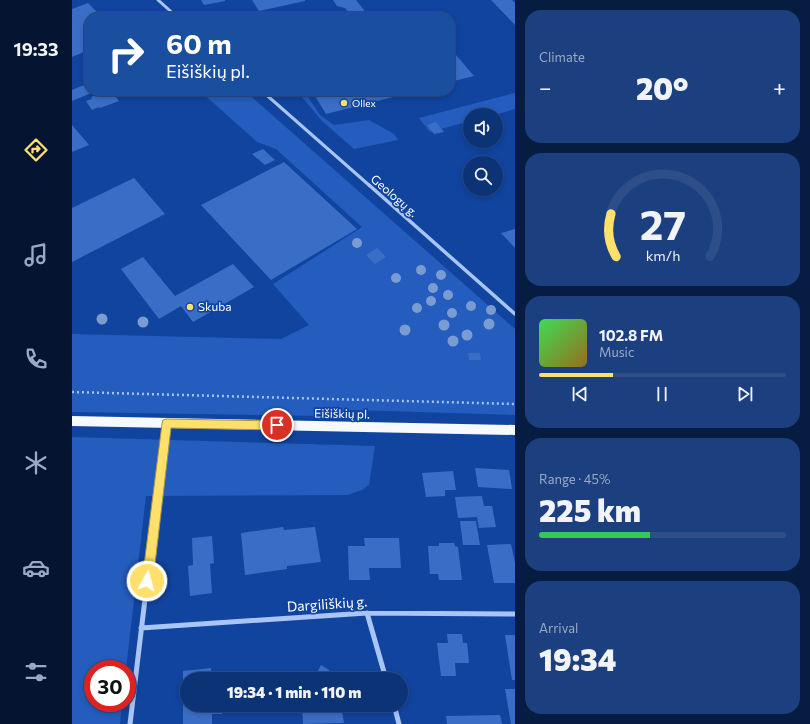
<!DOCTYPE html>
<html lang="en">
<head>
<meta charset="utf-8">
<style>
  body { margin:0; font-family:Commissioner,sans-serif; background:#1b3f7f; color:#f1f3f6; height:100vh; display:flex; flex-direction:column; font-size:15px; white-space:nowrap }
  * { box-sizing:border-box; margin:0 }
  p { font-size:13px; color:#9aaac6 }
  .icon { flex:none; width:22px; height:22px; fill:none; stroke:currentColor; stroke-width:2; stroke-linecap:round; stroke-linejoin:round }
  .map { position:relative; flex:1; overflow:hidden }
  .details { display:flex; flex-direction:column; gap:10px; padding:10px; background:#071c41; width:295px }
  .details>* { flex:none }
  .banner { position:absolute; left:12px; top:12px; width:371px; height:84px; border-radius:16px; box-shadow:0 2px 6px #0003,0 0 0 1px #2d4e89; background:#1a4fa0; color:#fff; overflow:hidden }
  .tools { position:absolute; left:391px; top:108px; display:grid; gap:8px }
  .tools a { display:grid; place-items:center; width:40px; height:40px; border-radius:50%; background:#0d3377; box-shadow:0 2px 6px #0003,0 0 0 1px #2d4e89; font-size:20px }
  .speed { position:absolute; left:12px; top:660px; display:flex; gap:8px; font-size:20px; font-weight:700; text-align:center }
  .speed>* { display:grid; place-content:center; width:52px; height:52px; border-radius:50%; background:#0d3377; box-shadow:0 2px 6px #0003,0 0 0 1px #2d4e89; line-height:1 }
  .speed .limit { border:6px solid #d22; background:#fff; color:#111 }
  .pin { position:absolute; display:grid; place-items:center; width:34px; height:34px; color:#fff; margin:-17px; border:2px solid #fff; border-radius:50%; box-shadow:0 1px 4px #0007 }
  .me { position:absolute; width:44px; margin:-22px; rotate:7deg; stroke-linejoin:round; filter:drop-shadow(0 0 3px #0008) }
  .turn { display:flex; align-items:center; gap:14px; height:84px; padding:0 16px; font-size:18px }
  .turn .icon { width:52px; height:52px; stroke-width:2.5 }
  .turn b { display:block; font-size:28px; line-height:34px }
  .big { font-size:30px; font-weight:800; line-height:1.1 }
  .details .card { flex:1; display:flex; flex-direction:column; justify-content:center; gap:6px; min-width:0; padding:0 14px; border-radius:16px; background:#1b3f7f }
  .details .dial { align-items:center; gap:0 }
  .dial svg { height:104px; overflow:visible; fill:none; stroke:#2d4e89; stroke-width:7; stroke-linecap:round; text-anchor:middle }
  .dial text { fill:#f1f3f6; stroke:none }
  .song { display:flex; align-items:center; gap:12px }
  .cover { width:48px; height:48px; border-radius:6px; background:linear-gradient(135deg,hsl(130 70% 55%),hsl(40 70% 35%)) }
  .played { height:4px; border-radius:2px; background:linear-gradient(90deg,#ffe06c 30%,#2d4e89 30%) }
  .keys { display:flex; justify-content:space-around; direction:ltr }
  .heat { display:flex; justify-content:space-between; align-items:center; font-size:22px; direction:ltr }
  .charge { height:6px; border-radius:3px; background:linear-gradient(90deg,#34c759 45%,#2d4e89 0) }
  .trip { position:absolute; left:108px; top:672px; width:228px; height:40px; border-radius:20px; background:#0d3377; box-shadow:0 2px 6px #0003,0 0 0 1px #2d4e89; font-weight:800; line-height:40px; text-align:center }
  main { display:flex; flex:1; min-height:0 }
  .tabs { display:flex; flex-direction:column; width:72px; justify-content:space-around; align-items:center; background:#051430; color:#9aaac6 }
  .tabs .icon { width:28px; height:28px }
  .tabs .active { color:#ffe06c }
  .tabs b { font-size:18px; color:#f1f3f6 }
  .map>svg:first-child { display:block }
  .green { fill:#245dbd }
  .building { fill:#3a6ec6 }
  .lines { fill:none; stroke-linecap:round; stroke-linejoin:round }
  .path { stroke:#a8c5f5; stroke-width:2.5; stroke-dasharray:2 3; stroke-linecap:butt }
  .minor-far2 { stroke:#a8c5f5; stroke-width:3 }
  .minor-far1 { stroke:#a8c5f5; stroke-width:3.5 }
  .minor { stroke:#a8c5f5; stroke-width:5 }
  .primary { fill:#f6f9ff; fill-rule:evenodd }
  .tree { fill:#7b9bd3 }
  .route { fill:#ffe06c; stroke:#a69246 }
  .poi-dot { fill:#ffe06c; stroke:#11449f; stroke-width:1.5 }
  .labels { text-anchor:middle; stroke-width:3.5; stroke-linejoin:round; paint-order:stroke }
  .far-poi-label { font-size:10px; fill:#fff; stroke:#11449f; text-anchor:start }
  .street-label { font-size:12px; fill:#fff; stroke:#11449f }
  .poi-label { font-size:12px; fill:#fff; stroke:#11449f; text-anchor:start }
  .near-street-label { font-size:14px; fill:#fff; stroke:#11449f }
</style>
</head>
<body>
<main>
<nav class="tabs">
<b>19:33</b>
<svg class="icon active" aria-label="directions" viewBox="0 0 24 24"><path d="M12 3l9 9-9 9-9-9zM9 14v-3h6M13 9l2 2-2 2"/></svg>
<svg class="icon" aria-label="music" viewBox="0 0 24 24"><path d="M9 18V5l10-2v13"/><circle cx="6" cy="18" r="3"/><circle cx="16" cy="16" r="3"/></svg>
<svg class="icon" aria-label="phone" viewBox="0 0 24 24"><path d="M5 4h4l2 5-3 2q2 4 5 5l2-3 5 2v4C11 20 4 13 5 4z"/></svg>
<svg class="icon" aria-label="climate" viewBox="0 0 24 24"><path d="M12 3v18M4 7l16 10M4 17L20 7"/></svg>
<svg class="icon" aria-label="car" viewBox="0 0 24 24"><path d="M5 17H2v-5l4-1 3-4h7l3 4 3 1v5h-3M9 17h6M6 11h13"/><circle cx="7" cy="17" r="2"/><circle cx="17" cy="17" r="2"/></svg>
<svg class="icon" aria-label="filters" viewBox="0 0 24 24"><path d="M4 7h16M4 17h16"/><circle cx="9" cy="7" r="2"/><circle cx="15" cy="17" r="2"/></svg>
</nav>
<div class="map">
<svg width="443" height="724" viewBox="0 0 443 724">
  <rect width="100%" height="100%" fill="#11449f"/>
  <!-- green -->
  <path class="green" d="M128,91H173L443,329V415L279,410L249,416L0,412V334L209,339L237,325L201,284L290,227L204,149L185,142Z
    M225,91H232L248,115L262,125L297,120L322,134L326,140L282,149L250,121Z
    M443,93V109L422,115H398V121L358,132L347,118Z
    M0,437L303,446L297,485L290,490L276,495L74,496L54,669H21V703H50L48,724H0Z"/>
  <!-- building -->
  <path class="building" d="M129,0H153V1L132,5Z
    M180,0H233V1L187,11Z
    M261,0H284L296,15L280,17L273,8L265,6Z
    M419,0H440L443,3V25Z
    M16,3L30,17H17V50L0,57V9Z
    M211,11L215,17H195L194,15Z
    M384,55L402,76L378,82V57Z
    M17,83V91H24L0,101V90Z
    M35,91H39L47,101L28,108L27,107L20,110L14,101L20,99L19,97Z
    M240,91H340L341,92L254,114Z
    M364,122L372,132L362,134L355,125Z
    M0,125L17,145L0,152Z
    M191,149L203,160L193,165L180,154Z
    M212,162L285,229L199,280L129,205Z
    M62,178L93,214L0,262V208Z
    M443,229V248L429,233Z
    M305,248L314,257L303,264L294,255Z
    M71,257L103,296L161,264L182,287L121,322L109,306L87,319L49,269Z
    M396,353H408L409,360H397Z
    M403,468L437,470L440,489L406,487Z
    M381,471L384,490H373V496L354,497L350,473Z
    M410,496L412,506H420L424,527L407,528L405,517L386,518L383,497Z
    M388,521H404L408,545H391Z
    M211,527L212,530L243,527L249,562L215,566V569L173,575L169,533Z
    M140,536L142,563L138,564L140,593L118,596L116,566L121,565L120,538Z
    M292,538H327L329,568H297L298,580H277L276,546H293Z
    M367,543H382L383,546L386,547L390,580H367L366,574H358L356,546H367Z
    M439,544L443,563V583H422L415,545Z
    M375,634H390L391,643H395L397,663H383L384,676H369L365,643H376Z
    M433,635H443V680H440Z
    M249,665L257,670L262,679H242Z
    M139,668V679H115V705H150V714H140V724H111V671Z
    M433,689H443V724H439Z
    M230,705H269L272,723L231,724Z
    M428,715L430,724H375L374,716Z"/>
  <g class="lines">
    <!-- path -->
    <path class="path" d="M0,392L443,404"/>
    <!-- minor-far2 -->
    <path class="minor-far2" d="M86,0L105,17
      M190,91L298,186"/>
    <!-- minor-far1 -->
    <path class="minor-far1" d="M297,185L443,314"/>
    <!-- minor -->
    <path class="minor" d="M295,613L314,679
      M69,628L295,613L443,614
      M322,705L327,724
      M58,724L94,424"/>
    <!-- primary -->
    <path class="primary" d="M0,416L443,425V435L0,426Z"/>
  </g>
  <!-- trees -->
  <g class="tree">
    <circle cx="285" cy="243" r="5"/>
    <circle cx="349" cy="270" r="5"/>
    <circle cx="369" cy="275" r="5"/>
    <circle cx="324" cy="278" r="5"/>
    <circle cx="361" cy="288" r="5"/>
    <circle cx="376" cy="295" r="5"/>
    <circle cx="359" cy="301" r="5"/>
    <circle cx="399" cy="306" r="5"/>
    <circle cx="345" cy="308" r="5"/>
    <circle cx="419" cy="310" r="5"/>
    <circle cx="380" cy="313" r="5"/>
    <circle cx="30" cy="319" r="5.5"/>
    <circle cx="71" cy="322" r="5.5"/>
    <circle cx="417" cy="324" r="5.5"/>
    <circle cx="372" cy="325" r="5.5"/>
    <circle cx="333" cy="330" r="5.5"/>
    <circle cx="395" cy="335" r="5.5"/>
    <circle cx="381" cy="341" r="5.5"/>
  </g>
  <!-- route -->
  <path class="route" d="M94,419L205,421L209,422L210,425L209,429L205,430L99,428L81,581L79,585L75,587L71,585L70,581L90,424L91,420Z"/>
  <!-- markers -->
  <g class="poi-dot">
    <circle cx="272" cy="103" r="4"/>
    <circle cx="118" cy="307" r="4"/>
  </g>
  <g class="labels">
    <!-- far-poi labels -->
    <g class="far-poi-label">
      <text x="280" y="107">Ollex</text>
    </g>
    <!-- street labels -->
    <g class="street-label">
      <text transform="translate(322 196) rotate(41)" y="4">Geologų g.</text>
      <text transform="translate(270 414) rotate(1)" y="4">Eišiškių pl.</text>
    </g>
    <!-- poi labels -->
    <g class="poi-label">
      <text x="126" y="311">Skuba</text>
    </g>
    <!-- near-street labels -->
    <g class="near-street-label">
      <text transform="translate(255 604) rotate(-4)" y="5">Dargiliškių g.</text>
    </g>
  </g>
</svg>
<div class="tools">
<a><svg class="icon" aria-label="sound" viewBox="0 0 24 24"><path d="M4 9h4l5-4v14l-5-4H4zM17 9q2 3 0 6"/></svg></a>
<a><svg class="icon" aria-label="search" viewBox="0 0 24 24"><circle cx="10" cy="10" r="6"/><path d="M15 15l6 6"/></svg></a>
</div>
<div class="speed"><div class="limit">30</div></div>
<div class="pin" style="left:205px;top:425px;background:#d93025"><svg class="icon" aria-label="arrive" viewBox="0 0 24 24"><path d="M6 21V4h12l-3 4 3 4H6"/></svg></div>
<svg class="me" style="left:75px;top:581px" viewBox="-20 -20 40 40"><circle r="17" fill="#ffe06c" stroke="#fff" stroke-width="3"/><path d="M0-11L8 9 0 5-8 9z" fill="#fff"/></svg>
<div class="trip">19:34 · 1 min · 110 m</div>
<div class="banner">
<div class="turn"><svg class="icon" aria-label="right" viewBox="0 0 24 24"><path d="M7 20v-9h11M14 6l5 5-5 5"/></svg><div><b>60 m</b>Eišiškių pl.</div></div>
</div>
</div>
<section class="details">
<div class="card"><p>Climate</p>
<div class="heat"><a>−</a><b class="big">20°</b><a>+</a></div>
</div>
<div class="card dial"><svg viewBox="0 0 100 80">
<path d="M14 69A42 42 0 1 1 86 69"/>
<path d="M14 69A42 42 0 0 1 10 36" stroke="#ffe06c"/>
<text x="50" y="56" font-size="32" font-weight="700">27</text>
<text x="50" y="72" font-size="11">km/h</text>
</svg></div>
<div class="card">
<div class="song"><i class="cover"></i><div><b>102.8 FM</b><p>Music</p></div></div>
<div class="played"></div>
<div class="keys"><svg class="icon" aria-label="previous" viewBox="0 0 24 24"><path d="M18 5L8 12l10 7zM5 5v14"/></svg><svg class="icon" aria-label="pause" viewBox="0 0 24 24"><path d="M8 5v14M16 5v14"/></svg><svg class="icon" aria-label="next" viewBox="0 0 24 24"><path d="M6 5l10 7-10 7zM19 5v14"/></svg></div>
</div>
<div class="card"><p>Range · 45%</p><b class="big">225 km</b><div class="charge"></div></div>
<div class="card"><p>Arrival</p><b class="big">19:34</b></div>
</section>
</main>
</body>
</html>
